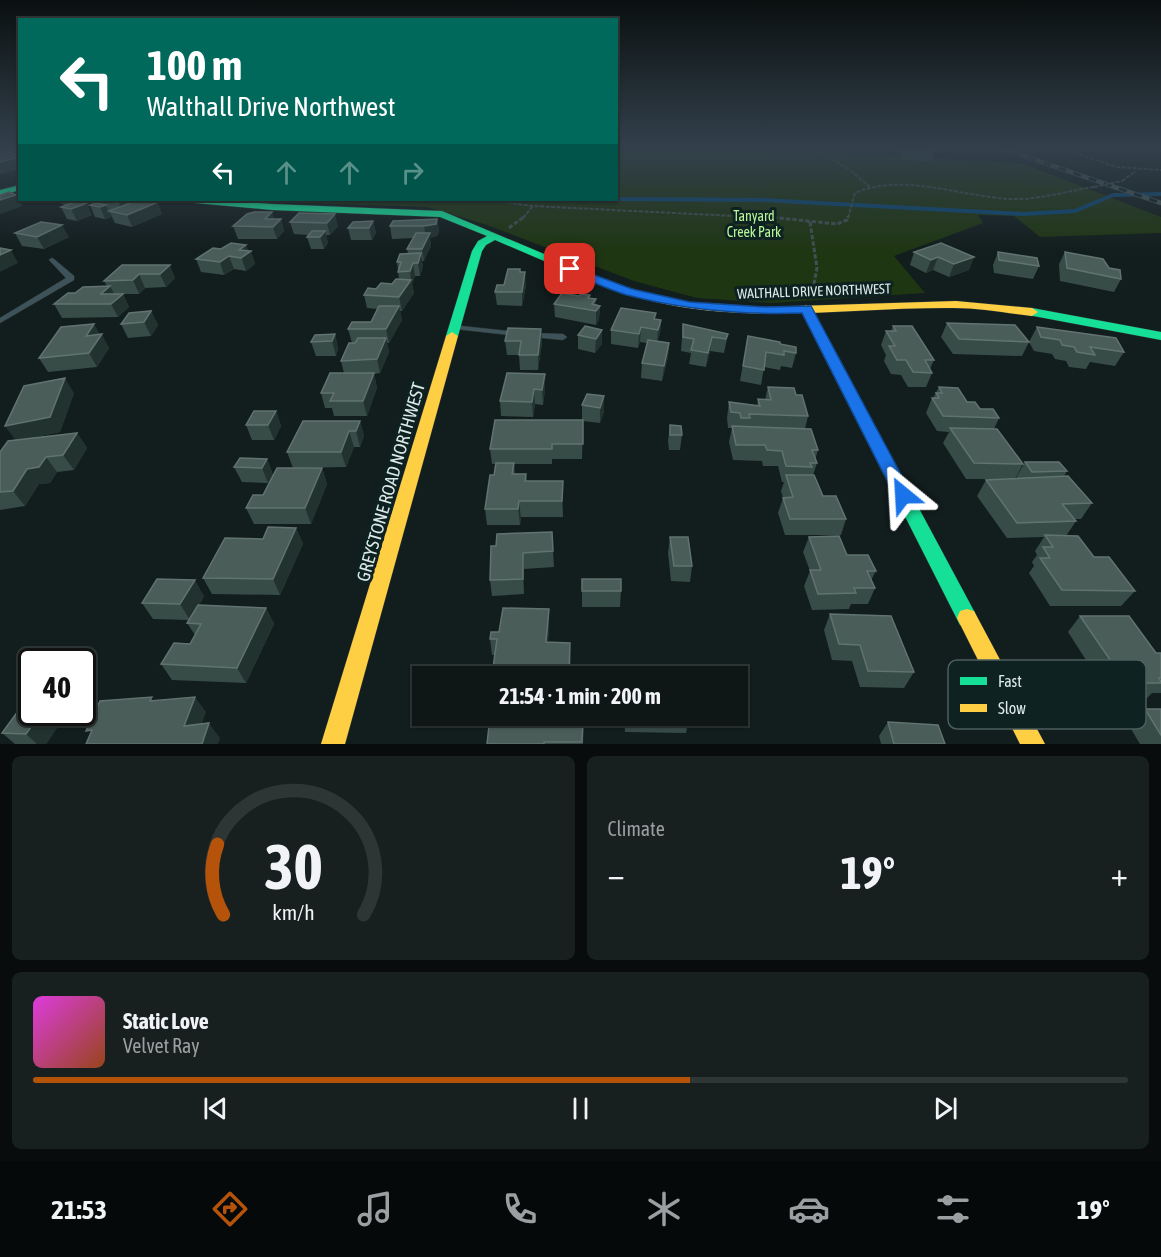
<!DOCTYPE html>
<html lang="en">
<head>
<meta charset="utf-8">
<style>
  body { margin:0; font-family:"Asap Condensed",sans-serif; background:#171f1f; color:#f1f3f6; height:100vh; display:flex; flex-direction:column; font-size:22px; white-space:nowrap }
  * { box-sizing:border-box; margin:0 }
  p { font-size:20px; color:#9b9fa1 }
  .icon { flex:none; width:33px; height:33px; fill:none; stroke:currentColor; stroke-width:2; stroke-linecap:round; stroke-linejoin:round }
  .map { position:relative; height:744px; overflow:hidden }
  .details { display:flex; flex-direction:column; gap:12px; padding:12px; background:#080c0c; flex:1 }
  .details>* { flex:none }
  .top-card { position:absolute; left:18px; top:18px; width:600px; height:183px; border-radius:0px; box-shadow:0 2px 4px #0004,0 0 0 2px #2e3535; background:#00695c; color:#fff; overflow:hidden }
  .speed { position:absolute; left:18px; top:648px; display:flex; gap:12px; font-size:30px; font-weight:700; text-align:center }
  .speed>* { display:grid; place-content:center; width:78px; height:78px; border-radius:50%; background:#0e1616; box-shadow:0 2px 4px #0004,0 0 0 2px #2e3535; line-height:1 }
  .speed .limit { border:3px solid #111; border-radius:9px; background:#fff; color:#111 }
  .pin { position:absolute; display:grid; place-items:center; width:51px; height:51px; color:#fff; margin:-26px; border-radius:12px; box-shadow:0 3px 9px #0006 }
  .me { position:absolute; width:66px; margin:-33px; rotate:333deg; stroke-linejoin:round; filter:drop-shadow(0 0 4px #0008) }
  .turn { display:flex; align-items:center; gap:21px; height:126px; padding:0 30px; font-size:27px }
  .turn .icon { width:78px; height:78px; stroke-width:2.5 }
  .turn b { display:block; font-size:42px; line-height:51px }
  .lanes { display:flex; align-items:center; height:57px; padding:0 30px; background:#0003; justify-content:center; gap:30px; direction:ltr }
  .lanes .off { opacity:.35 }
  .big { font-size:45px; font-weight:700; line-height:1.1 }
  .details .tile { flex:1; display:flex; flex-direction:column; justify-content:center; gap:9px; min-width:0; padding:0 21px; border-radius:9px; background:#171f1f }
  .details .dial { align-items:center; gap:0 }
  .dial svg { height:156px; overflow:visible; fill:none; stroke:#2e3535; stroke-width:7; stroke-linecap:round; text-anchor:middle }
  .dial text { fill:#f1f3f6; stroke:none }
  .song { display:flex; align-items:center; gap:18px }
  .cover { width:72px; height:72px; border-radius:9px; background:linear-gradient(135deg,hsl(300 70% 55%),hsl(20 70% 35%)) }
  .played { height:6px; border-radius:3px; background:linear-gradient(90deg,#b45309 60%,#2e3535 60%) }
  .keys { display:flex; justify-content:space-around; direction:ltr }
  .heat { display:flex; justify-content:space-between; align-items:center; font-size:33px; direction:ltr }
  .details .tiles { flex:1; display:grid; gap:12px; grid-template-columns:1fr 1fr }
  .tile:last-child { grid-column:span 2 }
  .trip { position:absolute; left:412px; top:666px; width:336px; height:60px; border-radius:0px; background:#0e1616; box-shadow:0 2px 4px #0004,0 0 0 2px #2e3535; font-weight:700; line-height:60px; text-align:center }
  .menu { display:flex; height:96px; justify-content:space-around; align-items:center; background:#060909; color:#9b9fa1 }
  .menu .icon { width:42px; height:42px }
  .menu .active { color:#b45309 }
  .menu b { font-size:27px; color:#f1f3f6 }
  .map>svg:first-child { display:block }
  .green { fill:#1f3613 }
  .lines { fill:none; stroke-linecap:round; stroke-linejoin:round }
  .stream { stroke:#0b4876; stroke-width:4 }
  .lane-casing { stroke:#2f3939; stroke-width:1 }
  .fast-casing { stroke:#2f3939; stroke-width:1 }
  .slow-casing { stroke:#2f3939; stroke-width:1 }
  .path-far1 { stroke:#405053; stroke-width:2; stroke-dasharray:4 1.5; stroke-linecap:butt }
  .path { stroke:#405053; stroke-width:3; stroke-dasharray:4.5 2; stroke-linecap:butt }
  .lane { fill:#3d5359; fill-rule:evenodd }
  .fast { fill:#16e098; fill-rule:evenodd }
  .slow { fill:#ffcf43; fill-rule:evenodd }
  .rail-casing { stroke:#485759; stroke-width:4.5 }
  .rail { stroke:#0d2221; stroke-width:3; stroke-dasharray:8; stroke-linecap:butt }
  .path-bridge { stroke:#405053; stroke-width:2; stroke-dasharray:4 1.5; stroke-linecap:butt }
  .wall { fill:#384c47 }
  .shaded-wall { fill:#22322f }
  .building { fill:#4a5d59; stroke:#61736f; stroke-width:1.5 }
  .route { fill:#1a73e8; stroke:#114b97; stroke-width:1.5 }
  .labels { text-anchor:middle; stroke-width:6; stroke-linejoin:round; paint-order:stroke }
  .far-park-label { font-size:14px; fill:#baf69a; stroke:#0d2221 }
  .far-street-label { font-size:14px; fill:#deeae9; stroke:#0d2221 }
  .near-street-label { font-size:18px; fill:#deeae9; stroke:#0d2221 }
  .key { fill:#0d2221; stroke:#4c5e5d; stroke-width:1.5 }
  .key-label { font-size:16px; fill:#deeae9 }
</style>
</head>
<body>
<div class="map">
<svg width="1161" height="744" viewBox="0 0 1161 744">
  <rect width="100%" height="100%" fill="#121d1d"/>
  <!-- green -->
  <path class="green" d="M617,147H764L1024,164L1161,217V233L1040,237L1014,216L978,215L983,223L894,256L925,293L772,303L697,298L634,281L487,225L427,207L219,200H616Z"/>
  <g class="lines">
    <!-- stream -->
    <path class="stream" d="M616,199L763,200L1023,214L1075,211L1113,195L1161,194"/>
    <defs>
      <path id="lane" d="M52,258L54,259L74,276V280L0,323V318L66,278L50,261L49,260Z
        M452,325L518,332L522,334L518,336L455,329L451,327Z
        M529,333L563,334L567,337L563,340L532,337L528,335Z"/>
      <path id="fast" d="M20,185V190L0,196V190Z
        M191,200H219L272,204L442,211L613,283L660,297L662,299L656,302L605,287L495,240L486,245L482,251L458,336L452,340L446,336L472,251L478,241L487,236L440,217L272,210L195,203Z
        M806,305L812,309L974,611L977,618L974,625L967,627L960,625L800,309Z
        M1032,308L1161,332V340L1028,315L1026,312Z"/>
      <path id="slow" d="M656,296L690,302L765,307L956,301L1032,308L1038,312L1032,316C1006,313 980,308 954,308C854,307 751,325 652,301L650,299Z
        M452,332L458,336L345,744H321L446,336Z
        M967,609L974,611L1045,744H1020L957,618L960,611Z"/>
    </defs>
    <!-- lane casing -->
    <use href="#lane" class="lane-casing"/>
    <!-- fast casing -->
    <use href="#fast" class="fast-casing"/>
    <!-- slow casing -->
    <use href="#slow" class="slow-casing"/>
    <!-- path-far1 -->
    <path class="path-far1" d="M813,147L850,170L870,187
      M1059,147L1116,167L1161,170
      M1122,181L1136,171
      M491,200L533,206L774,218
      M523,218L533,206
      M848,218L855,193C904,172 961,197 1011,199C1039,200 1067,191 1094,187"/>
    <!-- path -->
    <path class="path" d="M760,216L837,224L847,220L848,216
      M810,222L817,268L812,294
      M509,228L525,216"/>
    <!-- lane -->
    <use href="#lane" class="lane"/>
    <!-- fast -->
    <use href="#fast" class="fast"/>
    <!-- slow -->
    <use href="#slow" class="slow"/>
    <defs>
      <path id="rail" d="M998,147L1161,203"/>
    </defs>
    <!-- rail casing -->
    <use href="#rail" class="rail-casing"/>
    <!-- rail -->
    <use href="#rail" class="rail"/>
    <!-- path-bridge -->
    <path class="path-bridge" d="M1094,187L1122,181"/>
  </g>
  <!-- wall -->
  <path class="wall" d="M6,147H20V155H16L2,174L0,173V151L9,152Z
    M884,147H922L935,151L931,161L903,159L899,151L900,148Z
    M51,200H86L81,202L92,215L77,221L67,219L61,207L66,205Z
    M99,200H147L162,214L132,227L115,223L109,211L111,217L105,219L95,217L90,205L101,204Z
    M299,213L338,226L330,235H326L328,243L324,249H311L307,237L309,235L294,234L290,222Z
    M274,219H281L284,231L277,239H238L233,226Z
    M437,219L439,231L437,236L430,238L431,246L424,261H422L423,266L420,276H415L412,284L414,293L402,311H400L402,320L389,343H387L389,352L380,373L374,374L377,388L367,416H334L332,408H325L321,393L344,373L341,361L352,343L348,329L371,322L377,309L367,308L364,295L376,289L392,284L399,279L397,262L408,254L407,249L413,238L392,239L390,226Z
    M373,221L376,233L372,240H351L348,228Z
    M15,233L69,237L44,249L22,246Z
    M246,245L248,251H251L255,264L246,271L234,269L224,275L201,272L196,259L221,249Z
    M914,252L974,257L969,270L949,277L933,270L926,273L910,265Z
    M998,252L1039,266L1033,279L994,273L993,265Z
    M1065,252L1109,268L1121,279L1114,292L1060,281L1059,264Z
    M122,265L175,278L166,287L145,288L139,294H114H123L129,307L118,317L62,318L54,304L107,286L104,281Z
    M520,269V272L526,285L522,306L497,305L495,292L504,285Z
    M590,298L596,299L595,305L600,306L599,319L596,325L555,317L554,304Z
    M151,311L158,325L151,336L128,338L121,324Z
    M655,319L661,320L660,334L657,341L669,343L668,357L662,381L641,378L642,363L647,343L640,342L638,348L611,344V330Z
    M947,323L1029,342L1022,356L953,354L941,337Z
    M683,324L728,334L724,353L710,351L706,367L689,364L691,353L681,351Z
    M893,326L934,360L930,369L932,373L926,387H908L901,375L891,374L884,361L886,355L881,345L886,331H891Z
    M1037,327L1124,352L1115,366L1090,362L1086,369L1069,367L1066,361L1055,359L1052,354L1034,351L1029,342Z
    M541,329L542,343L538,370H520L519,355H507L505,341Z
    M602,330V344L595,353L578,349V335Z
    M100,334L109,348L97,367L48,372L39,358Z
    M335,334L338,349L336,356H316L311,342Z
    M748,336L796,353L792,368L781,366L780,370L764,367L761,385L740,381Z
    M507,373L545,389L543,405L535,404L533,417L501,416L500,401Z
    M768,387L796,395L808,416L805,429L818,450L815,460L817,463L813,475L823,496L846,519L841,535H785L778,513L783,498L781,491L784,482H782L778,466H763L762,461L733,460L729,442L732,428H728L727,418L729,402L757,406L758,399L765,400Z
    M939,387L999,418L994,429L1023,464L1015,479H1017L1016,478L1025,462L1067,471L1064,476L1092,503L1081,519H1074L1076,521L1066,536L1135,591L1121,606H1050L1029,573L1034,566L1032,562L1037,555L1035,551L1044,537L1007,538L977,496L986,480L1003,479H966L943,443L949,432L937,431L926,413L932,398H933Z
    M74,393L60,432L30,438L77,433L87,448L74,470L57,472L50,483L39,484L25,506L0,510V452Z
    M604,396V411L600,423L583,421L582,459H552V464H514L515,474H526L527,481H563V517H521L520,525H487L485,509L494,475L495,464H492L490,449L582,420V405Z
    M276,411L281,426L274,440H252L246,425Z
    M360,421L364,436L360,447H354L346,467L293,468L287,452Z
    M670,425L682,435L680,450H669L668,441Z
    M267,459L273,475L268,483L242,482L234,467Z
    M322,468L327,484L311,524H254L246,508L263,495Z
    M296,528L303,544L280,595L212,594L203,578L263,539Z
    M552,532L554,567L524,569V594L492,596L490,580L496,546Z
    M670,537L692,566L690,582L671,581L668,553Z
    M809,537L876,571L871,580L875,588L868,604H851L849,609L812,610L804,586L810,571L803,552Z
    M582,579L621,591L620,607H582Z
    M204,596L199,605L266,608L274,624L246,683L172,680L161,664L190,644L195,635L187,623L189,620L153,619L142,603Z
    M830,614L914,672L904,688L860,687L852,661L832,660L824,630Z
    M1080,616L1156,653H1161V693H1152L1146,699H1111L1068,632Z
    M549,625L548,642L571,658L570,676H494L493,668L495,655H492L490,639L499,632Z
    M1145,709H1161V744H1140L1128,724Z
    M67,713L46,744H15L2,733Z
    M584,716L583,744H487L495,726L504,719Z
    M624,716H689V718L686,733L625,732Z
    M888,722L945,744H881L879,736Z"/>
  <!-- shaded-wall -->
  <path class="shaded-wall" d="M11,147H20V155L15,156Z
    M20,157V169L2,174L0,169V162Z
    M16,195L23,206L0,214V200Z
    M66,200H86L69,206Z
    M127,200H138L124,215L118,203Z
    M158,202L162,214L132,227L127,215Z
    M87,203L92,215L77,221L71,209Z
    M106,205L111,217L105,219L100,207Z
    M272,212L276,224L265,219Z
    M335,214L338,226L330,235L327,223Z
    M281,219L284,231L277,239L273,227Z
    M437,219L439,231L437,236L430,238L431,246L424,261L422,249L426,238L424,226Z
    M373,221L376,233L372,240L369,228Z
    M62,225L69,237L44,249L37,237Z
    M325,231L328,243L324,249L320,237Z
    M246,245L249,253L251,251L255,264L246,271L239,250Z
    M11,250L18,263L0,272V255Z
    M421,253L423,266L420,276L418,263Z
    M229,256L234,269L224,275L220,262Z
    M938,257L933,270L926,273L931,260Z
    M974,257L969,270L949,277L954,264Z
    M413,263L415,276L412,284L414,293L402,311L399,297L411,280L410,271Z
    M170,265L175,278L166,287L160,274Z
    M525,272L526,285L522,306V292Z
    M139,274L145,288L139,294L133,280Z
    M110,286L117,299L123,294L129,307L118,317L111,304L101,294Z
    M399,306L402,320L389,343L386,329Z
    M600,306L599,319L596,325V311Z
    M151,311L158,325L151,336L144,322Z
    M661,320L660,334L657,344L658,330Z
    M94,324L101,336L102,334L109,348L97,367L89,353L86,336Z
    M641,327L640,342L638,348L639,334Z
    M541,329L542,343L538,370V355Z
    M602,330V344L595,353L596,339Z
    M335,334L338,349L336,356L332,341Z
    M712,337L710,351L706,367L708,353Z
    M386,338L389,352L380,373L377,359Z
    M669,343L668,357L662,381L664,366Z
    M374,373L377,388L367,416L363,401Z
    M545,374V389L543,405L542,390Z
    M65,378L74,393L60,432L16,441L5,426Z
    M534,389L535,404L533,417L532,402Z
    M604,396V411L600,423V408Z
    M276,411L281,426L274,440L268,425Z
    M360,421L364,436L360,447L356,431Z
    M349,431L354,447L346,467L341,452Z
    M77,433L87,448L74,470L63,455Z
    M46,457L57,472L50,483L39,484L25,506L13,491L27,469Z
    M267,459L273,475L268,483L262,468Z
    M322,468L327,484L311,524L305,508Z
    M563,481V517L562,501Z
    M519,501L521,517L520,525L518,509Z
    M296,528L303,544L280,595L273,579Z
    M523,553L524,569V594L523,579Z
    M195,580L204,596L190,620L180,604Z
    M266,608L274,624L246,683L237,668Z
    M549,609V625L547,658L546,642Z
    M570,643L571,658L569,676V670Z
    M195,697L206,712L196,741L184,726Z
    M42,712L67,713L46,744H37L26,734Z
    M209,723L220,738L218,744H202Z"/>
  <!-- building -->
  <path class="building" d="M905,147H933L935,151L906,149Z
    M3,150L20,156V157L0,162V151Z
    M9,192L16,195L0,200V195Z
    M103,200H127L118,203Z
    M138,200H147L158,202L127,215L109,211Z
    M77,201L87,203L71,209L61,207Z
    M96,203L106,205L100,207L90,205Z
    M254,212H272L265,219H281L273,227L233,226L247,214Z
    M299,213L335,214L327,223L290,222Z
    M437,219L436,224L424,226H390L393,221Z
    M373,221L369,228H348L353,222Z
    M41,222L62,225L37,237L15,233Z
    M312,231H325L320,237H307Z
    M416,233H430L422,249H407Z
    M231,243L246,245L239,250L251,251L241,258L229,256L220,262L196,259L213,248L221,249Z
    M941,243L974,257L954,264L938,257L931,260L914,252Z
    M0,248L11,250L0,255Z
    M998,252L1037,258L1039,266L999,260Z
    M1065,252L1103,259L1109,268L1120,270L1121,279L1067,268Z
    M421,253L418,263H413L410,271L398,272L401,262H397L400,254Z
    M122,265H170L160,274H139L133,280L104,281Z
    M508,269H520V272H525L522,292H495L497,285H504Z
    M396,279L411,280L399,297L364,295L368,288L376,289L381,283L392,284Z
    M110,286L101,294H123L111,304H54L68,293H75L83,287Z
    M562,293L579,296L581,294L590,295L588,298L596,299L592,304L600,306L596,311L554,304Z
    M379,306H399L386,329H348L352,322H371Z
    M621,308L656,313L654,319L661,320L658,330L641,327L639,334L611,330Z
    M151,311L144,322L121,324L129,313Z
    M947,323L1015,325L1029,342L959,339Z
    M94,324L86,336L102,334L89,353L39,358L61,327Z
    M683,324L728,334L726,339L712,337L708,353L691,350L694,339L683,337Z
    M585,326L602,330L596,339L578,335Z
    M893,326H912L934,360H925L932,373L913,372L906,360H897L889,346H895L886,331H896Z
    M1037,327L1116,338L1124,352L1090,347L1095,355L1077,352L1074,347L1062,345L1060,340L1041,337Z
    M508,328L541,329L538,355H519L521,341H505Z
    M335,334L332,341L311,342L315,335Z
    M748,336L780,342V344L796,347V353L784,351V355L766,352L764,370L743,366Z
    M358,338H386L377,359L341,361L349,343H355Z
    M648,340L669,343L664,366L642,363Z
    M330,373H374L363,401H330L334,393H321Z
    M507,373L545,374L542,390L534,389L532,402L500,401Z
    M65,378L50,417L5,426L24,386Z
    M768,387L794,388L796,395H802L808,416L749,414L750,418H741L740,413L731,412L729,402L760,406L758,399L771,400Z
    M939,387L958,388L967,402H975L980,409H993L999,418L943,416L932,398H939L936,393H942Z
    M587,394L604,396L600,408L582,405Z
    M254,411H276L268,425H246Z
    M495,420H583V444H552V449H490Z
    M303,421H360L356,431H349L341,452H287Z
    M670,425L681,426L682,435H670Z
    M732,426L811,429L818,450H812L817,463H810L812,467L786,466L782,451L767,450L765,445H736Z
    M950,428L997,429L1023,464L974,463Z
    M77,433L63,455L46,457L39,467L27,469L13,491L0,492V452L8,441Z
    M240,458L267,459L262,468L234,467Z
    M1025,462H1059L1067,471L1032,472Z
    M496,463H514L512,474H526L525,481H563L562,501H519L518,509H485L490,475H494Z
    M277,468H322L305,508H246L253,495H263Z
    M786,475H814L823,496H836L846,519H790L783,498L793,497Z
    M1068,476L1092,503L1062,504L1076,521L1017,523L986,480Z
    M268,527L296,528L273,579L203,578L225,538L263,539Z
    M552,532L553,551L523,553V579L490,580L491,546H496L497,534Z
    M1045,535L1078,536L1094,557H1109L1135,591L1062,590L1040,558H1050L1043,547H1053Z
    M839,536L847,555H868L876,571H867L875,588H854L856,593L818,594L810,570H821L809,537Z
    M670,537H688L692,566H674Z
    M157,579L195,580L180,604L142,603Z
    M582,579H621V591H582Z
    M198,605L266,608L237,668L161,664L174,643L190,644L201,624L187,623Z
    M503,608L549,609L546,642L570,643L569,670L493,668L497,639H490L491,632H499Z
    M830,614L891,616L914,672L868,671L860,645L839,644Z
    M1080,616H1129L1156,653H1161V678H1159L1161,682V683H1126Z
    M625,668L651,669L652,676H625Z
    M29,696L32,697V712H42L26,734L2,733Z
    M152,697L150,701L195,697L184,726L209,723L202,744H86L92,730L86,731L100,701Z
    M1145,709H1161V735Z
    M504,716H583L582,742H544V744H487L489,726H495V718L504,719Z
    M626,716H689V718H626Z
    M888,722L938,725L945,744H894Z"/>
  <!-- sky -->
  <linearGradient id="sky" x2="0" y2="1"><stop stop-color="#0a1010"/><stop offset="0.59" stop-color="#33404c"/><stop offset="1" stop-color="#33404c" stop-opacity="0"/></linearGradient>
  <rect width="1161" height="251" fill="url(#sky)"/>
  <!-- route -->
  <path class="route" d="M570,266L632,289L690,302L765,307L811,306L912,495L909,500H897L802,313C743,315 685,310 627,295C607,289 586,279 566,271V267Z"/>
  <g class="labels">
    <!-- far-park labels -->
    <g class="far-park-label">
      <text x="754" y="221">Tanyard<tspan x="754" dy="16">Creek Park</tspan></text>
    </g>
    <!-- far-street labels -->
    <g class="far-street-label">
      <text transform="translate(814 291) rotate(-2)" y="5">WALTHALL DRIVE NORTHWEST</text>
    </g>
    <!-- near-street labels -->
    <g class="near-street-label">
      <text transform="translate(391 482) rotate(-74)" y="6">GREYSTONE ROAD NORTHWEST</text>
    </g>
  </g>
  <!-- legend -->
  <rect x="948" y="660" width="198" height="69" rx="9" class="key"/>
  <rect x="960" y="677" width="27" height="8" fill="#16e098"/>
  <rect x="960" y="704" width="27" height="8" fill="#ffcf43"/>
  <g class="key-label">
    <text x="998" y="687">Fast</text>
    <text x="998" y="714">Slow</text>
  </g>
</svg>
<div class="speed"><div class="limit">40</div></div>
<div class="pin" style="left:570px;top:269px;background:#d93025"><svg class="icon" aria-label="arrive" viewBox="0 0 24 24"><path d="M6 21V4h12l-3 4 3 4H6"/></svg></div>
<svg class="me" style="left:903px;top:495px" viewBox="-20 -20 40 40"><path d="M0-17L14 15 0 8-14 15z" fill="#1a73e8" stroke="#fff" stroke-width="4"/></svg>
<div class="trip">21:54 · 1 min · 200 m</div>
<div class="top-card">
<div class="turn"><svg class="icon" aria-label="left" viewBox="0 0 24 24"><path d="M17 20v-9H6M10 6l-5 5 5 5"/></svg><div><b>100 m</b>Walthall Drive Northwest</div></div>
<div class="lanes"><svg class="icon" aria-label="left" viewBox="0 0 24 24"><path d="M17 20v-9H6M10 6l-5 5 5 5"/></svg><svg class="icon off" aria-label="ahead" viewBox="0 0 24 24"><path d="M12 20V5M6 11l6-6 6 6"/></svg><svg class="icon off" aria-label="ahead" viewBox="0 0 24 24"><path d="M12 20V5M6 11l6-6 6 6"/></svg><svg class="icon off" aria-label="right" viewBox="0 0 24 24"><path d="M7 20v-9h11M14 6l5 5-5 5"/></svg></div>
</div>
</div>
<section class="details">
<div class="tiles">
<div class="tile dial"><svg viewBox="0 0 100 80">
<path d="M14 69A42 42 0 1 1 86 69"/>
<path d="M14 69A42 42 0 0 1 11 33" stroke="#b45309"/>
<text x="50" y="56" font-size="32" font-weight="700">30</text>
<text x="50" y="72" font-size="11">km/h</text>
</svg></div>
<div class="tile"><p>Climate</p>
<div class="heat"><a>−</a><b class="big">19°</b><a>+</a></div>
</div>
<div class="tile">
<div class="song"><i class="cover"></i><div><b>Static Love</b><p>Velvet Ray</p></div></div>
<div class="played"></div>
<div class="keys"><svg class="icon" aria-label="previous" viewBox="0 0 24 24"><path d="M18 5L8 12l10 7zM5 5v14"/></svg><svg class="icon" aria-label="pause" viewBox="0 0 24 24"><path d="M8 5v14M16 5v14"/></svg><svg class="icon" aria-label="next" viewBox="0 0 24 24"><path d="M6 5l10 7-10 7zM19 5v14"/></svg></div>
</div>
</div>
</section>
<nav class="menu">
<b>21:53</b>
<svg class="icon active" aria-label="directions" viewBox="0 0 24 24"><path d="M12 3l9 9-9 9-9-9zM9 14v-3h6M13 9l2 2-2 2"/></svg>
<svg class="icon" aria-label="music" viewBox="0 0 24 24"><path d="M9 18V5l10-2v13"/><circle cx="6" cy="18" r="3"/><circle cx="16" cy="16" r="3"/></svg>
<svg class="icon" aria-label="phone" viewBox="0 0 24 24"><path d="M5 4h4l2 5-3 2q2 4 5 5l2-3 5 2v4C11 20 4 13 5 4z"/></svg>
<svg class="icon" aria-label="climate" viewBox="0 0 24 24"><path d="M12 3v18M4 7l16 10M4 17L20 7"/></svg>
<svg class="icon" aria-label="car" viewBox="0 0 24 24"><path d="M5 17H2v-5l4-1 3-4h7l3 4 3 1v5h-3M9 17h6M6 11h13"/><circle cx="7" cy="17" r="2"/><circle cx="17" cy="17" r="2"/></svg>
<svg class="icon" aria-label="filters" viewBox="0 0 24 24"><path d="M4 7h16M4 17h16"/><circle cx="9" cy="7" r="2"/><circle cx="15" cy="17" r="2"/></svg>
<b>19°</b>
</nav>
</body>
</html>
